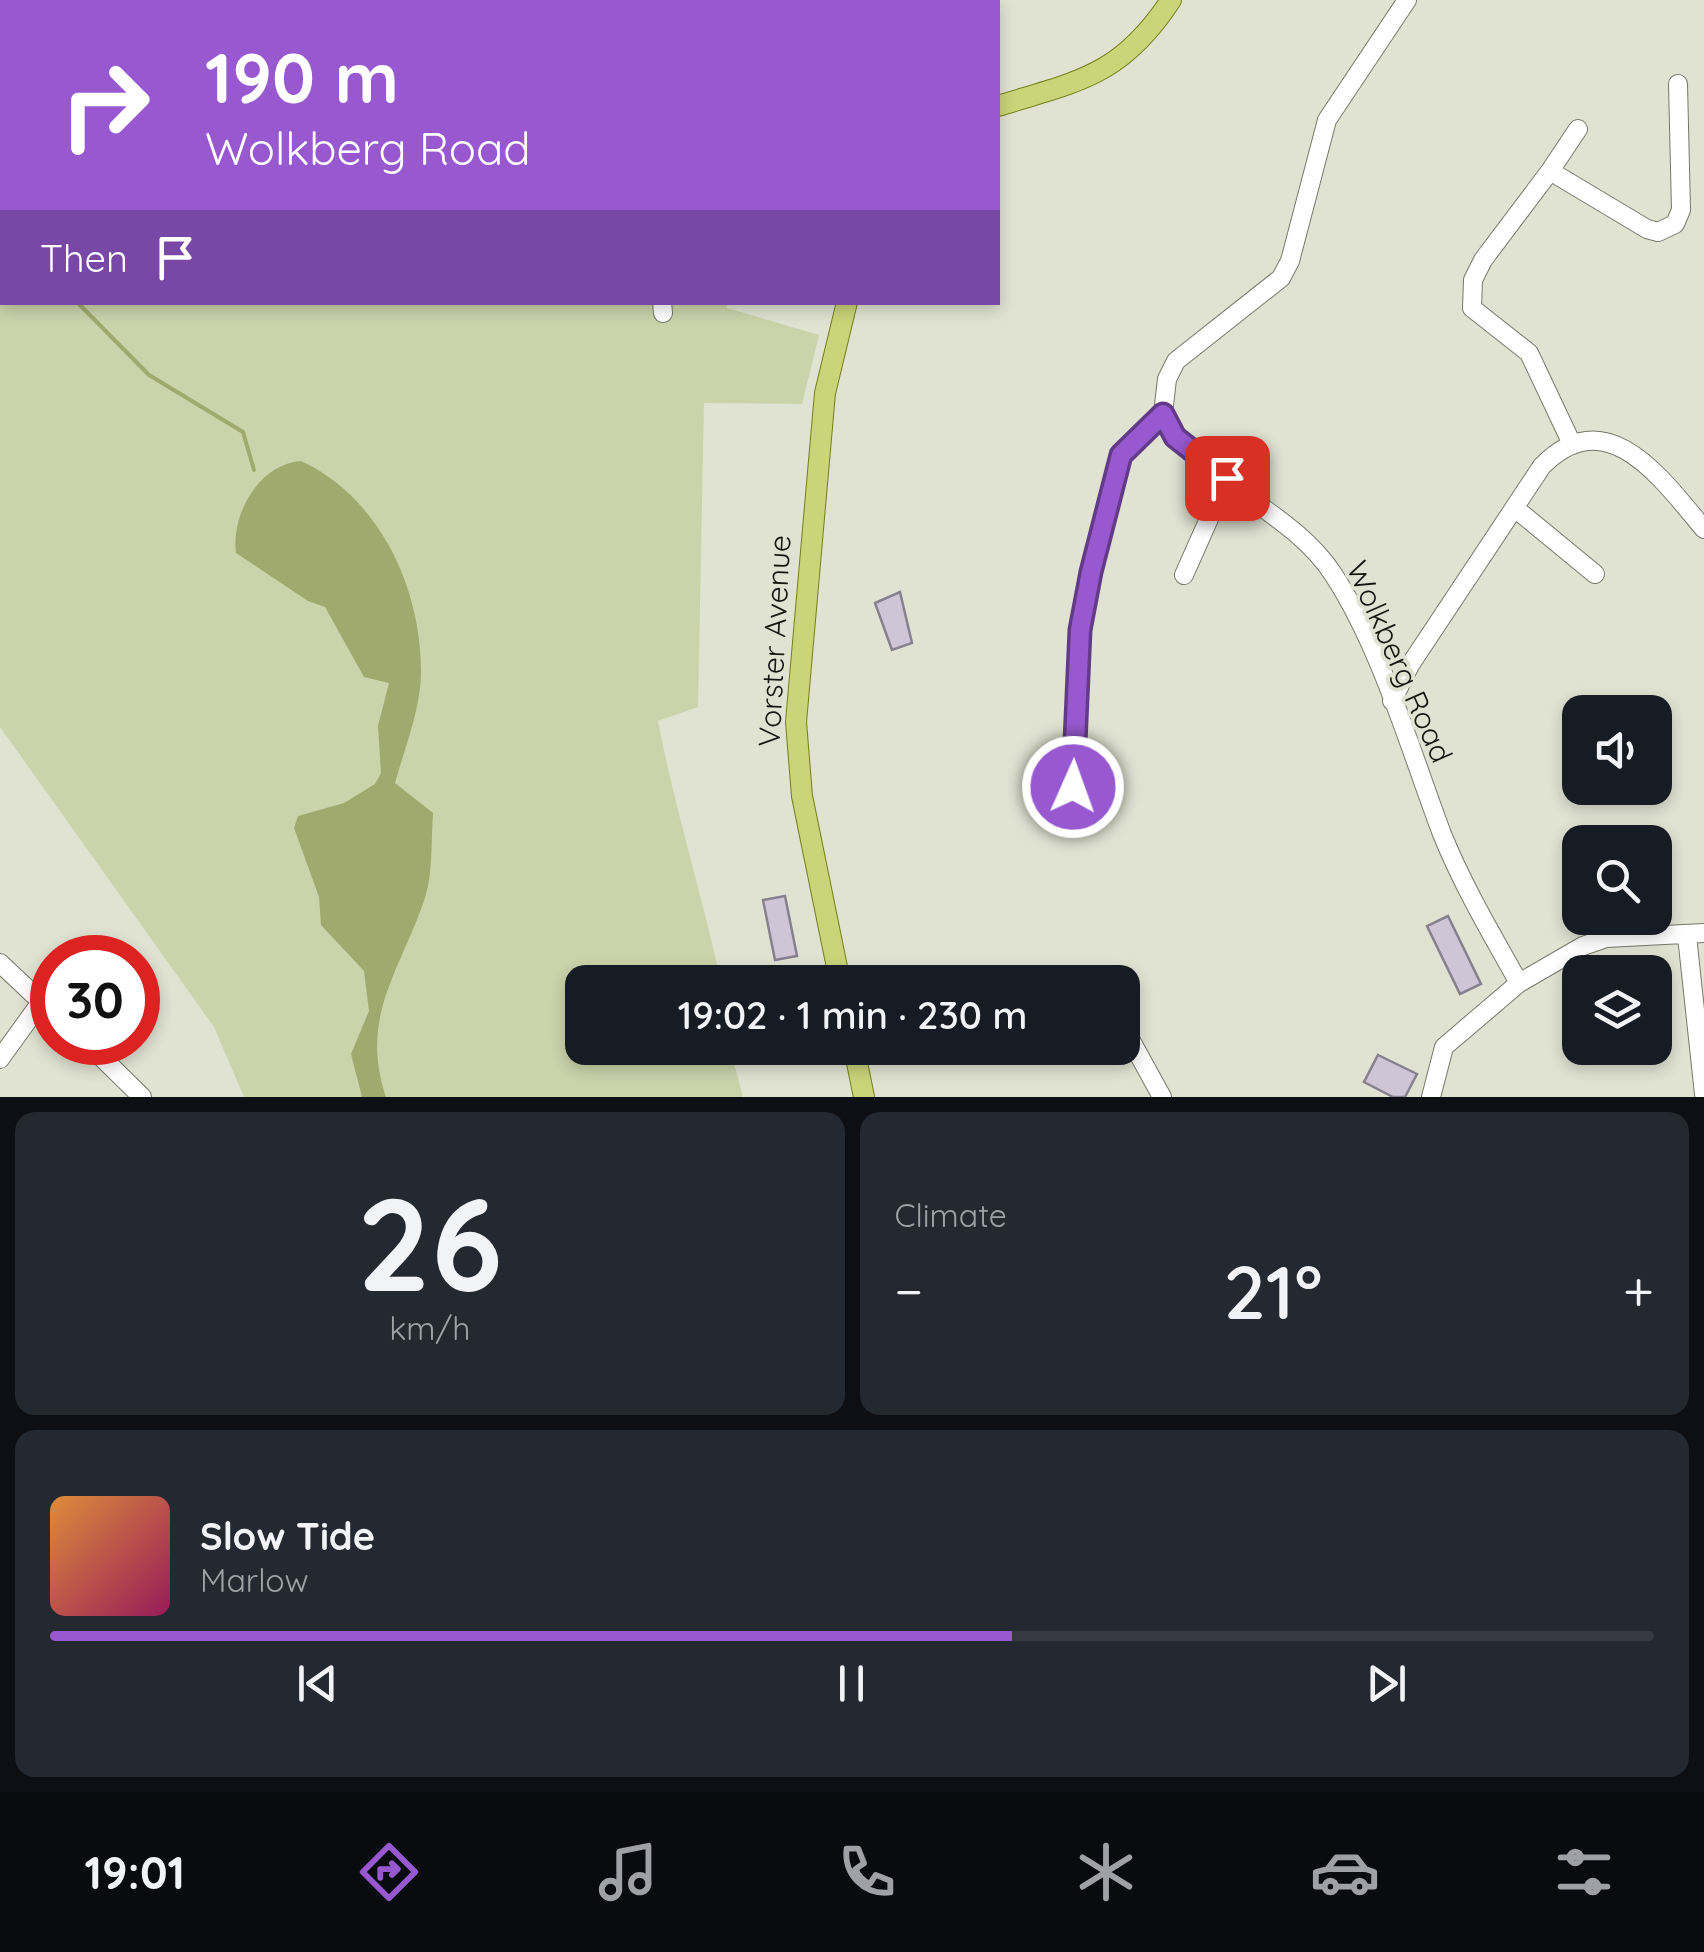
<!DOCTYPE html>
<html lang="en">
<head>
<meta charset="utf-8">
<style>
  body { margin:0; font-family:Quicksand,sans-serif; background:#242831; color:#f1f3f6; height:100vh; display:flex; flex-direction:column; font-size:38px; white-space:nowrap }
  * { box-sizing:border-box; margin:0 }
  p { font-size:32px; color:#9ea1a6 }
  .icon { flex:none; width:55px; height:55px; fill:none; stroke:currentColor; stroke-width:2; stroke-linecap:round; stroke-linejoin:round }
  .map { position:relative; height:1097px; overflow:hidden }
  .side { display:flex; flex-direction:column; gap:15px; padding:15px; background:#0d0f14; flex:1 }
  .side>* { flex:none }
  .guide { position:absolute; left:0px; top:0px; width:1000px; height:305px; box-shadow:0 5px 15px #0003; background:#9859d0; color:#fff; overflow:hidden }
  .tools { position:absolute; left:1562px; top:695px; display:grid; gap:20px }
  .tools a { display:grid; place-items:center; width:110px; height:110px; border-radius:20px; background:#171b24; box-shadow:0 5px 15px #0003; font-size:50px }
  .speed { position:absolute; left:30px; top:935px; display:flex; gap:20px; font-size:50px; font-weight:700; text-align:center }
  .speed>* { display:grid; place-content:center; width:130px; height:130px; border-radius:50%; background:#171b24; box-shadow:0 5px 15px #0003; line-height:1 }
  .speed .limit { border:15px solid #d22; background:#fff; color:#111 }
  .pin { position:absolute; display:grid; place-items:center; width:85px; height:85px; color:#fff; margin:-42px; border-radius:20px; box-shadow:0 5px 15px #0006 }
  .me { position:absolute; width:110px; margin:-55px; rotate:2deg; stroke-linejoin:round; filter:drop-shadow(0 0 8px #0008) }
  .turn { display:flex; align-items:center; gap:35px; height:210px; padding:0 40px; font-size:45px }
  .turn .icon { width:130px; height:130px; stroke-width:2.5 }
  .turn b { display:block; font-size:70px; line-height:85px }
  .then { display:flex; align-items:center; height:95px; padding:0 40px; background:#0003; gap:20px; font-size:38px }
  .big { font-size:75px; font-weight:600; line-height:1.1 }
  .side .card { flex:1; display:flex; flex-direction:column; justify-content:center; gap:15px; min-width:0; padding:0 35px; border-radius:20px; background:#242831 }
  .side .dial { align-items:center; gap:0 }
  .dial b { font-size:130px; line-height:1 }
  .song { display:flex; align-items:center; gap:30px }
  .cover { width:120px; height:120px; border-radius:15px; background:linear-gradient(135deg,hsl(30 70% 55%),hsl(330 70% 35%)) }
  .played { height:10px; border-radius:5px; background:linear-gradient(90deg,#9859d0 60%,#363941 60%) }
  .keys { display:flex; justify-content:space-around; direction:ltr }
  .heat { display:flex; justify-content:space-between; align-items:center; font-size:55px; direction:ltr }
  .side .tiles { flex:1; display:grid; gap:15px; grid-template-columns:1fr 1fr }
  .card:last-child { grid-column:span 2 }
  .trip { position:absolute; left:565px; top:965px; width:575px; height:100px; border-radius:20px; background:#171b24; box-shadow:0 5px 15px #0003; font-weight:600; line-height:100px; text-align:center }
  .tab-bar { display:flex; height:160px; justify-content:space-around; align-items:center; background:#090b0e; color:#9ea1a6 }
  .tab-bar .icon { width:70px; height:70px }
  .tab-bar .active { color:#9859d0 }
  .tab-bar b { font-size:45px; color:#f1f3f6 }
  .map>svg:first-child { display:block }
  .green { fill:#cbd3ab }
  .water { fill:#a0aa6e }
  .lines { fill:none; stroke-linecap:round; stroke-linejoin:round }
  .stream { stroke:#a0aa6e; stroke-width:4 }
  .building { fill:#cec6d7; stroke:#87808f; stroke-width:2.5 }
  .minor-casing { stroke:#76796a; stroke-width:20 }
  .major-casing { stroke:#747f1a; stroke-width:22 }
  .minor { stroke:#fff; stroke-width:18 }
  .major { stroke:#cad479; stroke-width:20 }
  .route-casing { stroke:#633a87; stroke-width:25 }
  .route { stroke:#9859d0; stroke-width:18 }
  .labels { text-anchor:middle; stroke-width:8; stroke-linejoin:round; paint-order:stroke }
  .street-label { font-size:30px; fill:#151610; stroke:#e0e3d2 }
</style>
</head>
<body>
<div class="map">
<svg width="1704" height="1097" viewBox="0 0 1704 1097">
  <rect width="100%" height="100%" fill="#e0e3d2"/>
  <!-- green -->
  <path class="green" d="M0,0H739L2,2V302H728L727,308L819,335L802,404L704,403L698,707L658,721C675,810 702,894 721,982H582V1048H730L743,1097H244L214,1027L0,727Z"/>
  <!-- water -->
  <path class="water" d="M301,461C379,497 421,587 421,671C421,709 405,747 395,783L433,813C431,840 433,873 425,898C400,972 359,1017 386,1097H362L351,1054L369,1011L364,971L321,925L319,897L294,828L298,816L344,803L375,784L381,773L378,726L389,683L364,677L325,607L308,601L236,553C231,514 259,464 301,461Z"/>
  <g class="lines">
    <!-- stream -->
    <path class="stream" d="M77,302L149,375L243,432L254,470"/>
  </g>
  <!-- building -->
  <path class="building" d="M900,592L912,643L892,650L875,603Z
    M785,896L797,956L775,960L763,900Z
    M1448,916L1481,984L1460,994L1427,926Z
    M1378,1055L1417,1074L1405,1097H1393L1364,1082Z"/>
  <g class="lines">
    <defs>
      <path id="minor" d="M609,0L611,2
        M809,0L810,2
        M916,0V2
        M1550,171L1578,129
        M662,302L663,313
        M1163,414C1198,483 1290,508 1333,574C1381,647 1411,752 1442,834C1463,886 1492,935 1519,983
        M1571,442L1529,353L1472,308L1473,280L1483,260L1550,171L1647,229L1658,232L1675,224L1681,210L1678,84
        M1516,509L1595,574
        M1184,575L1227,478
        M1392,701L1410,665L1542,466C1607,400 1661,478 1704,529
        M1073,787L1080,631L1091,571L1121,455L1163,414L1167,379L1176,361L1281,278L1290,261L1327,120L1407,0
        M1687,936L1704,1094
        M0,963L52,1012
        M1129,1037L1162,1097
        M86,1042L142,1097
        M0,1059L41,1002
        M1431,1097L1444,1047L1519,983L1583,946L1606,938L1704,933"/>
      <path id="major" d="M998,106C1079,81 1121,76 1171,0
        M840,982L802,796L796,722L825,393L847,302
        M854,1048L864,1097"/>
    </defs>
    <!-- minor casing -->
    <use href="#minor" class="minor-casing"/>
    <!-- major casing -->
    <use href="#major" class="major-casing"/>
    <!-- minor -->
    <use href="#minor" class="minor"/>
    <!-- major -->
    <use href="#major" class="major"/>
  </g>
  <g class="lines">
    <defs>
      <path id="route" d="M1073,787L1080,630L1091,572L1121,455L1163,414L1175,437L1227,478"/>
    </defs>
    <!-- route casing -->
    <use href="#route" class="route-casing"/>
    <!-- route -->
    <use href="#route" class="route"/>
  </g>
  <g class="labels">
    <!-- street labels -->
    <g class="street-label">
      <text transform="translate(775 641) rotate(-87)" y="10">Vorster Avenue</text>
      <text transform="translate(1399 662) rotate(66)" y="10">Wolkberg Road</text>
    </g>
  </g>
</svg>
<div class="tools">
<a><svg class="icon" aria-label="sound" viewBox="0 0 24 24"><path d="M4 9h4l5-4v14l-5-4H4zM17 9q2 3 0 6"/></svg></a>
<a><svg class="icon" aria-label="search" viewBox="0 0 24 24"><circle cx="10" cy="10" r="6"/><path d="M15 15l6 6"/></svg></a>
<a><svg class="icon" aria-label="layers" viewBox="0 0 24 24"><path d="M12 4l9 5-9 5-9-5zM3 14l9 5 9-5"/></svg></a>
</div>
<div class="speed"><div class="limit">30</div></div>
<div class="pin" style="left:1227px;top:478px;background:#d93025"><svg class="icon" aria-label="arrive" viewBox="0 0 24 24"><path d="M6 21V4h12l-3 4 3 4H6"/></svg></div>
<svg class="me" style="left:1073px;top:787px" viewBox="-20 -20 40 40"><circle r="17" fill="#9859d0" stroke="#fff" stroke-width="3"/><path d="M0-11L8 9 0 5-8 9z" fill="#fff"/></svg>
<div class="trip">19:02 · 1 min · 230 m</div>
<div class="guide">
<div class="turn"><svg class="icon" aria-label="right" viewBox="0 0 24 24"><path d="M7 20v-9h11M14 6l5 5-5 5"/></svg><div><b>190 m</b>Wolkberg Road</div></div>
<div class="then">Then<svg class="icon" aria-label="arrive" viewBox="0 0 24 24"><path d="M6 21V4h12l-3 4 3 4H6"/></svg></div>
</div>
</div>
<section class="side">
<div class="tiles">
<div class="card dial"><b>26</b><p>km/h</p></div>
<div class="card"><p>Climate</p>
<div class="heat"><a>−</a><b class="big">21°</b><a>+</a></div>
</div>
<div class="card">
<div class="song"><i class="cover"></i><div><b>Slow Tide</b><p>Marlow</p></div></div>
<div class="played"></div>
<div class="keys"><svg class="icon" aria-label="previous" viewBox="0 0 24 24"><path d="M18 5L8 12l10 7zM5 5v14"/></svg><svg class="icon" aria-label="pause" viewBox="0 0 24 24"><path d="M8 5v14M16 5v14"/></svg><svg class="icon" aria-label="next" viewBox="0 0 24 24"><path d="M6 5l10 7-10 7zM19 5v14"/></svg></div>
</div>
</div>
</section>
<nav class="tab-bar">
<b>19:01</b>
<svg class="icon active" aria-label="directions" viewBox="0 0 24 24"><path d="M12 3l9 9-9 9-9-9zM9 14v-3h6M13 9l2 2-2 2"/></svg>
<svg class="icon" aria-label="music" viewBox="0 0 24 24"><path d="M9 18V5l10-2v13"/><circle cx="6" cy="18" r="3"/><circle cx="16" cy="16" r="3"/></svg>
<svg class="icon" aria-label="phone" viewBox="0 0 24 24"><path d="M5 4h4l2 5-3 2q2 4 5 5l2-3 5 2v4C11 20 4 13 5 4z"/></svg>
<svg class="icon" aria-label="climate" viewBox="0 0 24 24"><path d="M12 3v18M4 7l16 10M4 17L20 7"/></svg>
<svg class="icon" aria-label="car" viewBox="0 0 24 24"><path d="M5 17H2v-5l4-1 3-4h7l3 4 3 1v5h-3M9 17h6M6 11h13"/><circle cx="7" cy="17" r="2"/><circle cx="17" cy="17" r="2"/></svg>
<svg class="icon" aria-label="filters" viewBox="0 0 24 24"><path d="M4 7h16M4 17h16"/><circle cx="9" cy="7" r="2"/><circle cx="15" cy="17" r="2"/></svg>
</nav>
</body>
</html>
